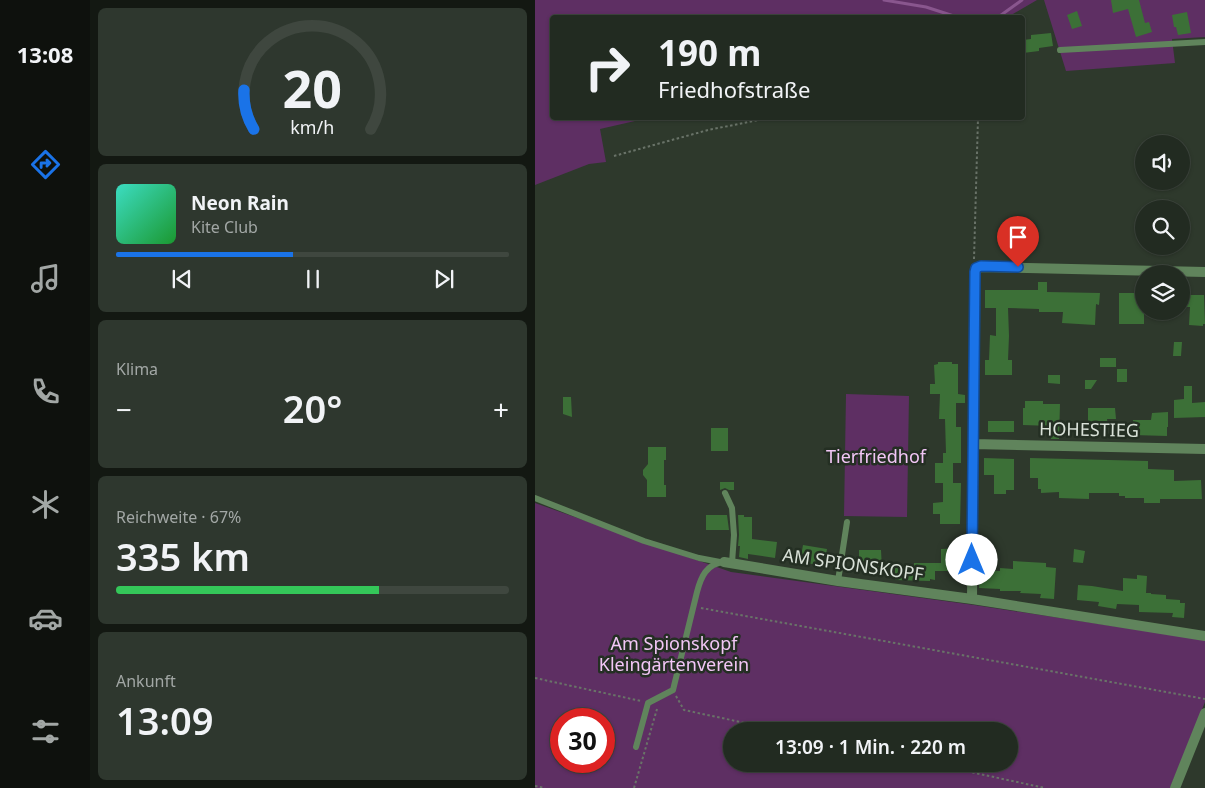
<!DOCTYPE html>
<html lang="de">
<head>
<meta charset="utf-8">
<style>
  body { margin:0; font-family:"Noto Sans",sans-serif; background:#2e372e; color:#f1f3f6; height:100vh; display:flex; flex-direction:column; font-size:19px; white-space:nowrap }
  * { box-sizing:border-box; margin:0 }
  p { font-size:16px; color:#a2a7a5 }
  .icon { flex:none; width:28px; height:28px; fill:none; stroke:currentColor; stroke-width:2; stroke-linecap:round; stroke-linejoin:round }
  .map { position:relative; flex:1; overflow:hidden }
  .panel { display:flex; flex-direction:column; gap:8px; padding:8px; background:#131812; width:445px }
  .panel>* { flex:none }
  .hud { position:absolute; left:15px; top:15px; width:475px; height:105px; border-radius:5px; box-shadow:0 1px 4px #0004,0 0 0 1px #3f473f; background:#222b21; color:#f1f3f6; overflow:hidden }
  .controls { position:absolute; left:600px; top:135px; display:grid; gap:10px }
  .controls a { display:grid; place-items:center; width:55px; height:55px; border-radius:50%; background:#222b21; box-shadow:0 1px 4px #0004,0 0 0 1px #3f473f; font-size:25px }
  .speed { position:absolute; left:15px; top:708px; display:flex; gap:10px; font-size:25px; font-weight:700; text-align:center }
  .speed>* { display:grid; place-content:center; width:65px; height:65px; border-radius:50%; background:#222b21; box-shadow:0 1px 4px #0004,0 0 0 1px #3f473f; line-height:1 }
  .speed .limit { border:8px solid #d22; background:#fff; color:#111 }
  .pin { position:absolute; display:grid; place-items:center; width:42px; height:42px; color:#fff; margin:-51px -21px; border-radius:50% 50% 50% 0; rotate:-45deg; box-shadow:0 0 5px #0007 }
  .pin .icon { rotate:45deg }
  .me { position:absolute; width:55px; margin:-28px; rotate:0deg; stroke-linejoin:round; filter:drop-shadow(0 0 4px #0008) }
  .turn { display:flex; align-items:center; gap:18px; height:105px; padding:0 25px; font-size:22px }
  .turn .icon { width:65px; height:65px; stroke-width:2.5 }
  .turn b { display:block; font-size:35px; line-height:42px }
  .big { font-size:38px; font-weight:600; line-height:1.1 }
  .panel .widget { flex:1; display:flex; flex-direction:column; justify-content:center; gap:8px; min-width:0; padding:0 18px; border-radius:8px; background:#2e372e }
  .panel .dial { align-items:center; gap:0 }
  .dial svg { height:130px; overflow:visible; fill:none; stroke:#3f473f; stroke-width:7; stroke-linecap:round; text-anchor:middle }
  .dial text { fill:#f1f3f6; stroke:none }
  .song { display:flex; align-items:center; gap:15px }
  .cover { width:60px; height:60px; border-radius:8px; background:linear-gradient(135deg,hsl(170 70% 55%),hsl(130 70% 35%)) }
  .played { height:5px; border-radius:2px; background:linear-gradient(90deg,#1a73e8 45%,#3f473f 45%) }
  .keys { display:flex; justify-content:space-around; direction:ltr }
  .heat { display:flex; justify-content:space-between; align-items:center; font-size:28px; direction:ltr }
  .charge { height:8px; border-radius:4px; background:linear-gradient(90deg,#34c759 67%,#3f473f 0) }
  .trip { position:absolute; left:188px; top:722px; width:295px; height:50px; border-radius:25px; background:#222b21; box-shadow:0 1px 4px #0004,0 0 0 1px #3f473f; font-weight:600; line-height:50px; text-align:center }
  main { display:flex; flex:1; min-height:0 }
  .tabs { display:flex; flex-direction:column; width:90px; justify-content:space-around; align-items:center; background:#0e110d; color:#a2a7a5 }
  .tabs .icon { width:35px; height:35px }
  .tabs .active { color:#1a73e8 }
  .tabs b { font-size:22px; color:#f1f3f6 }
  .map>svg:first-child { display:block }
  .green { fill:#5e2f63; fill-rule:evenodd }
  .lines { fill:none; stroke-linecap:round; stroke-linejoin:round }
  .stream { stroke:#89568e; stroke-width:3 }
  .building { fill:#3c7037 }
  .path { stroke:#697368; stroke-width:2; stroke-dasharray:2.5 2.5; stroke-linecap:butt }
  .lane { stroke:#60845c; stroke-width:6 }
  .street { stroke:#60845c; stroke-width:10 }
  .route-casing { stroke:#114b97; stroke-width:12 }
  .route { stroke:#1a73e8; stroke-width:9 }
  .labels { text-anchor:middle; stroke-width:5; stroke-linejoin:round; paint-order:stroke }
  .street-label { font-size:18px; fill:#dae2d9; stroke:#242f23 }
  .park-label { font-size:18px; fill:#f2c6f6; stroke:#242f23 }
</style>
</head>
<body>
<main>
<nav class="tabs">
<b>13:08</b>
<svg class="icon active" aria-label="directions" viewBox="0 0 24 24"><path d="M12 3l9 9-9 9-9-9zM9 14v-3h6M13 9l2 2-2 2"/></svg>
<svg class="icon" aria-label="music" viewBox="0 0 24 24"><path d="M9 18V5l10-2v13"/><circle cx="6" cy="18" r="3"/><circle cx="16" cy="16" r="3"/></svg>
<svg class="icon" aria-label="phone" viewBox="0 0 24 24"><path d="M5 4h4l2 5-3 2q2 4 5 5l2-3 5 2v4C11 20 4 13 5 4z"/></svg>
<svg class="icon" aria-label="climate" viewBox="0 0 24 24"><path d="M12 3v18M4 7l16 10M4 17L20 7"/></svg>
<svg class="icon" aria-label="car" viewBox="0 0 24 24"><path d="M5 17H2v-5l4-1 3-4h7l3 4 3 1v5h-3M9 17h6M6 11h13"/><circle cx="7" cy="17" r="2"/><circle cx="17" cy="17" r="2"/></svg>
<svg class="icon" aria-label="filters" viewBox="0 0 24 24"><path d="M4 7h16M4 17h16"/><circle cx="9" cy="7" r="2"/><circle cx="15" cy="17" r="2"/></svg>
</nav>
<section class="panel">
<div class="widget dial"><svg viewBox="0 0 100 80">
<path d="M14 69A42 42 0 1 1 86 69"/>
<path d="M14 69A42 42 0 0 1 8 45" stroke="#1a73e8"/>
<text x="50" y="56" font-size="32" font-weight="700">20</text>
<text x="50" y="72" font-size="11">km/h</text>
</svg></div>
<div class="widget">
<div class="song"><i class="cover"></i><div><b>Neon Rain</b><p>Kite Club</p></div></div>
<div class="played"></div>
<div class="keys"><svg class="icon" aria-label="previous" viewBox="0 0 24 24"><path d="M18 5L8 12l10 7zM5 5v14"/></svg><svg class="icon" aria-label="pause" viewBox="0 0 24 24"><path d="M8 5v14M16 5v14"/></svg><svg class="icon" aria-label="next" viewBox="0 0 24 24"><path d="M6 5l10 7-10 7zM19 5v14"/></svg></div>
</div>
<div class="widget"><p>Klima</p>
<div class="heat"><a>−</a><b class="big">20°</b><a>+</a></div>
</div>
<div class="widget"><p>Reichweite · 67%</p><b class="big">335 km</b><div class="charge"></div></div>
<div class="widget"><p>Ankunft</p><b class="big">13:09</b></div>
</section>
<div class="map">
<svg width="670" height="788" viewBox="0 0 670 788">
  <rect width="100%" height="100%" fill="#2e392c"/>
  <!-- green -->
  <path class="green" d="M0,0H502L471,18H18V118H113L65,129L71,162L54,164L0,185Z
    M509,0H670V37L637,39L640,63L531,71Z
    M311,394L374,396L372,517L309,516Z
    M0,503L153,557L196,572L439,605L670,640V702L635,788H0ZM26,719H69V761H26ZM196,731H474V764H196Z"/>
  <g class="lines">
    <!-- stream -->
    <path class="stream" d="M349,0L391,7L425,18
      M462,18L487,0"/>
  </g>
  <!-- building -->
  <path class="building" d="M576,0H604L610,23L614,22L617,32L601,37L593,9L578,13Z
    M542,11L547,26L537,29L532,15Z
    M652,12L656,33L643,35L641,27H639L637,15Z
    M516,33L518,46L504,48V51L488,53V40L496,39V35Z
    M503,282H512V292L565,293L564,305L561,304L560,325L527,323L528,312H504V309L473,308L474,336L473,360H477V375H450V360H454L455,335L461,336V308H450V290H503Z
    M584,293H609V324H584Z
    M651,295H669L670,324H668V326L654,325L655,307H651Z
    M639,342H647L646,356H638Z
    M565,358H581V367H565Z
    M403,362H417V364H423V394L430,395V403H421V427H426V463H418V483H426L425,524H405V514H398V503L408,502V483H400V463H408V453H411L410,419H404L405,394H395V384H400L399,365L403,364Z
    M582,369H592V382H582Z
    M513,375H525V384L513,383Z
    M550,380H562L556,389H550Z
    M649,386H657V403L670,402V417L639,418V400L649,399Z
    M28,397H36L37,417L28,414Z
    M490,401H508V404H525L524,439H516V426L488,425V408H490Z
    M553,408H580L581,419H572L573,427L553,428Z
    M633,412V427H632V436L598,435V420H616L617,413Z
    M453,421H479V432H453Z
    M176,428H193V451H176Z
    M547,428H556V437H547Z
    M113,447H131V460H129V485H131V497H112V480L108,475V470L113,464Z
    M449,458L479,459V490H471V494H459V475H449Z
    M495,458L613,461V469L639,470V481L666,480L667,499H625V503H609V498H590V496H584V493H554V499L524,498V492L506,493V489H503V478H495Z
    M185,482H199V490H194L190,488L185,490Z
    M171,515H192L194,530H171Z
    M203,515H209V517H217V539L242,542L240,558L213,554V559L204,557L205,546H203L204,535Z
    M268,545L292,549L289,566L265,562Z
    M426,548V571H400V580L395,579V581L360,580V568H379V563H406V549Z
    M539,549L550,551L548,563L538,562Z
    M324,550H346L347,569H324Z
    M478,561L511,563V567L521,568L519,599L505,598L506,594L485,593L486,591H465V589L444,588L445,570L465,571V568L478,569Z
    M602,575L612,576L611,593H616V594L631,595V599L645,600V603H650L649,618L637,617L638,613L604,612V605L582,604L581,609L563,606L564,602L542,600L543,585L557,586L588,591V578L602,579Z"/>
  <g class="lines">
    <!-- path -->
    <path class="path" d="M79,156L173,130L234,118
      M439,259L443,118
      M166,608L670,699
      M0,678L106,701
      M141,696L149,710L248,731
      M398,764L510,788
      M0,786L10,788
      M99,788L122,709"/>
    <!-- lane -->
    <path class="lane" d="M525,50L670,42
      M190,493L197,508L199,535L197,563
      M0,498L109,541L164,558L185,562
      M303,581L312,522
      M101,747L113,703L138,690L162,592C166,577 171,564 189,562"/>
    <!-- street -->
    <path class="street" d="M438,444L670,449
      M189,562L303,581L437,599L670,636
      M437,599L440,273L441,269L446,267L670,272
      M640,788L670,713"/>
  </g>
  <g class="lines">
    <defs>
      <path id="route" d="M437,560L440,272L441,268L446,266L483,267"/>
    </defs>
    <!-- route casing -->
    <use href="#route" class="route-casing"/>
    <!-- route -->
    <use href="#route" class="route"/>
  </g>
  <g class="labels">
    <!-- street labels -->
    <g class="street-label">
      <text transform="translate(554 430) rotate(1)" y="6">HOHESTIEG</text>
      <text transform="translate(318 565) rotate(8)" y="6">AM SPIONSKOPF</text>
    </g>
    <!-- park labels -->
    <g class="park-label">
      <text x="341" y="463">Tierfriedhof</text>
      <text x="139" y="650">Am Spionskopf<tspan x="139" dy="21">Kleingärtenverein</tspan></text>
    </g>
  </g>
</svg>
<div class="controls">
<a><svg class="icon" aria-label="sound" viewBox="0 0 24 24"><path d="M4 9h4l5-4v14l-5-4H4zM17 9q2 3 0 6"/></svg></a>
<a><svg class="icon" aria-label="search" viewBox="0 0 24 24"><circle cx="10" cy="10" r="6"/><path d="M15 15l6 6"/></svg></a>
<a><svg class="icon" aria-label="layers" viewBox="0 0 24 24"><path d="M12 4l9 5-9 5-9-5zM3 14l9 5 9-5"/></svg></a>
</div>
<div class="speed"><div class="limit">30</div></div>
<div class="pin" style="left:483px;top:267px;background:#d93025"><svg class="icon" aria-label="arrive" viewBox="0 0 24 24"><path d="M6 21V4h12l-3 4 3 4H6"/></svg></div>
<svg class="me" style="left:437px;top:560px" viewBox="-20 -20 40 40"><circle r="19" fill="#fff"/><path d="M0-13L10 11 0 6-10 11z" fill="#1a73e8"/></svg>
<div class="trip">13:09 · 1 Min. · 220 m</div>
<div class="hud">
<div class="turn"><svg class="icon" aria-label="right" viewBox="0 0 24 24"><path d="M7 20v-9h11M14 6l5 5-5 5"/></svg><div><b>190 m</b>Friedhofstraße</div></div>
</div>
</div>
</main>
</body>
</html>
